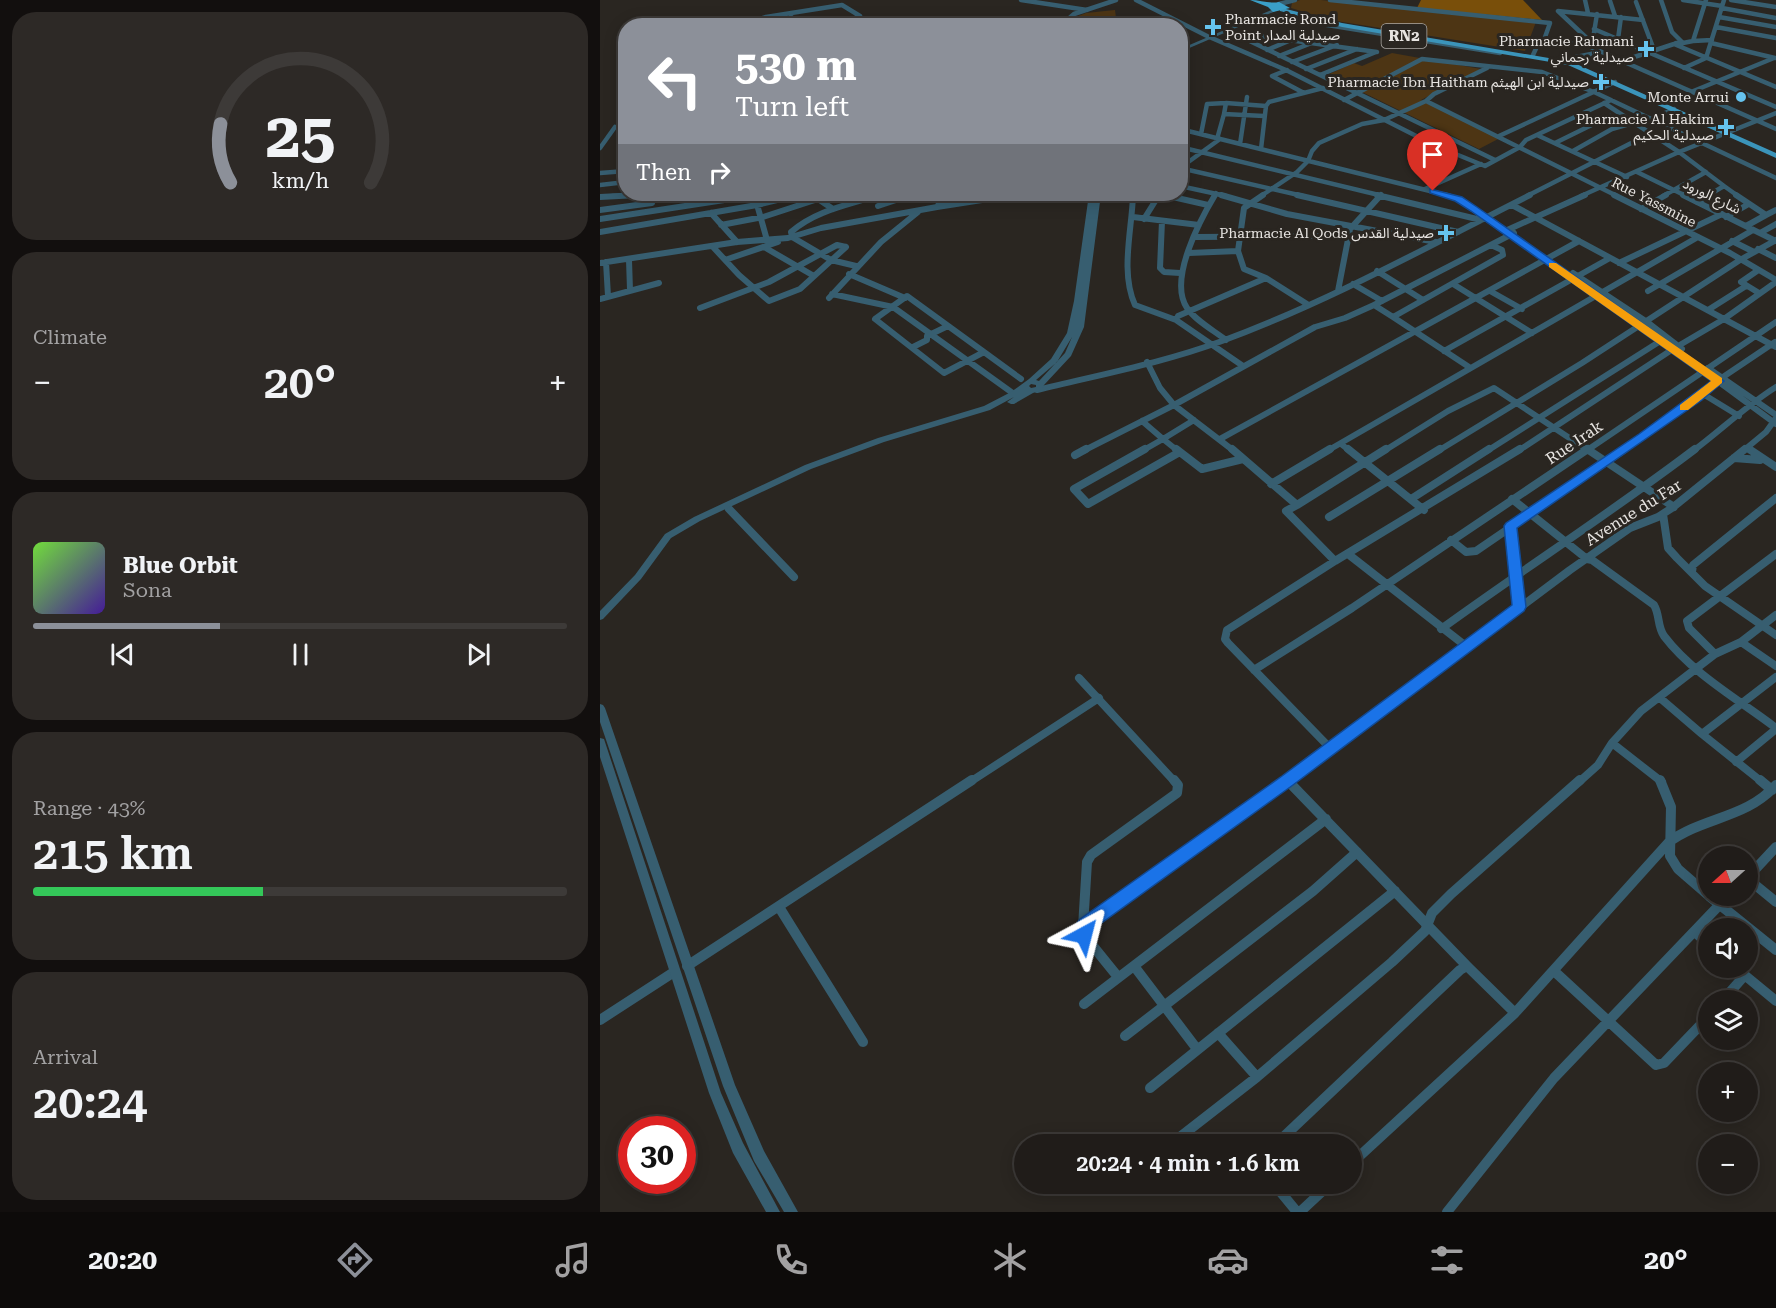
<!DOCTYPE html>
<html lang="en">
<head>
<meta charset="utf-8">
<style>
  body { margin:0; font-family:"Roboto Serif","Noto Sans Arabic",serif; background:#2d2926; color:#f1f3f6; height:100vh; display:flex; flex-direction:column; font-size:22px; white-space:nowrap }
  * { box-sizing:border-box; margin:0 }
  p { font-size:20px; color:#a2a1a2 }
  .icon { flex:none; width:33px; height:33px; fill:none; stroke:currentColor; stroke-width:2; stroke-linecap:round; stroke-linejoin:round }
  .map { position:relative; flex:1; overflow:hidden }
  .drawer { display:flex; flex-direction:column; gap:12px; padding:12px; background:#120f0e; width:600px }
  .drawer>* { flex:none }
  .hud { position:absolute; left:18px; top:18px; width:570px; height:183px; border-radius:24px; box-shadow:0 3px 15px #0003,0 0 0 2px #3d3a38; background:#8c9099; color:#fff; overflow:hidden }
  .needle { width:39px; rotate:249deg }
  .fabs { position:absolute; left:1098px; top:846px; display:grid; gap:12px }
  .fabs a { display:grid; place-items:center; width:60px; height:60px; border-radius:50%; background:#201c19; box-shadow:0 3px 15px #0003,0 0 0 2px #3d3a38; font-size:30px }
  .speed { position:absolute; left:18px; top:1116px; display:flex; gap:12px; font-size:30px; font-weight:700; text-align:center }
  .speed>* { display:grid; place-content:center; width:78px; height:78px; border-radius:50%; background:#201c19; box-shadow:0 3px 15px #0003,0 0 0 2px #3d3a38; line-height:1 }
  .speed .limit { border:9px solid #d22; background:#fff; color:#111 }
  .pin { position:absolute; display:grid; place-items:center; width:51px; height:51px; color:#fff; margin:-62px -26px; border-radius:50% 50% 50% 0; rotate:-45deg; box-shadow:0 0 6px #0007 }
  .pin .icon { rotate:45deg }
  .me { position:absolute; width:66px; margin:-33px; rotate:38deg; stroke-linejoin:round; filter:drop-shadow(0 0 4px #0008) }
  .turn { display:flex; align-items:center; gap:21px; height:126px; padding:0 18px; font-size:27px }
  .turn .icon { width:78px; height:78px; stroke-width:2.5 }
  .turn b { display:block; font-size:42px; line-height:51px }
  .then { display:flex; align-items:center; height:57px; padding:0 18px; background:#0003; gap:12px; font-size:22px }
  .big { font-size:45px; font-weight:600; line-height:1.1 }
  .drawer .card { flex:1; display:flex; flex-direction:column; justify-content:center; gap:9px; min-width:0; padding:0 21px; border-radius:24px; background:#2d2926 }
  .drawer .dial { align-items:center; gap:0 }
  .dial svg { height:156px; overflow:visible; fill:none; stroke:#3d3a38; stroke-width:7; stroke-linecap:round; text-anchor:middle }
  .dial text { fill:#f1f3f6; stroke:none }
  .song { display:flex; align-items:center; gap:18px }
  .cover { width:72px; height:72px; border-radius:9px; background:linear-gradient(135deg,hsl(100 70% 55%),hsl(260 70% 35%)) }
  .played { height:6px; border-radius:3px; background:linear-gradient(90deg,#8c9099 35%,#3d3a38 35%) }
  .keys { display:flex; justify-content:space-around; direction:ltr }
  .heat { display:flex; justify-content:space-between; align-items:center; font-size:33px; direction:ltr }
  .charge { height:9px; border-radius:4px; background:linear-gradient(90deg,#34c759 43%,#3d3a38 0) }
  .trip { position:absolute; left:414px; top:1134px; width:348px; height:60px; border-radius:30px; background:#201c19; box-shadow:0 3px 15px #0003,0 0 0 2px #3d3a38; font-weight:600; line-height:60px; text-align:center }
  .tab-bar { display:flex; height:96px; justify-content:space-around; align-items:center; background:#0d0b0a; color:#a2a1a2 }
  .tab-bar .icon { width:42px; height:42px }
  .tab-bar .active { color:#8c9099 }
  .tab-bar b { font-size:27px; color:#f1f3f6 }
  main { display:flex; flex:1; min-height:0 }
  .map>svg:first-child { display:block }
  .green { fill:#4d3514 }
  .forest { fill:#794f0a }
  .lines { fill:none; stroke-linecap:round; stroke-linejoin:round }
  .minor-far3 { stroke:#375e70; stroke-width:4.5 }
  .minor-far2 { stroke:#375e70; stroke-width:6 }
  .minor-far1 { stroke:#375e70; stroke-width:8 }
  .minor { stroke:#375e70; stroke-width:10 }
  .tertiary { fill:#375e70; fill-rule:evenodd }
  .primary { fill:#3b94ba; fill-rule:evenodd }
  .trunk { fill:#3a9fc8; fill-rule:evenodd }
  .route { fill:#1a73e8; stroke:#114b97; stroke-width:1.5 }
  .slow { fill:#f59e0b }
  .poi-dot { fill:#66c4ef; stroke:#2a2621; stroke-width:2 }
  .labels { text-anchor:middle; stroke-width:6; stroke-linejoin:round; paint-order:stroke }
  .far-poi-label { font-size:14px; fill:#e7e4e1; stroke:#2a2621; text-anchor:end }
  .far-street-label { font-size:14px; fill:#e7e4e1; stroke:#2a2621 }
  .shield { fill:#2a2621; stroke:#aeaba7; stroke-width:1.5 }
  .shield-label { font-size:15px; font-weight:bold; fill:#e7e4e1 }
  .street-label { font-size:16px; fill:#e7e4e1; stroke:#2a2621 }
</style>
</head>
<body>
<main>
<section class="drawer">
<div class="card dial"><svg viewBox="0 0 100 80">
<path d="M14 69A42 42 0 1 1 86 69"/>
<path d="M14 69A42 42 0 0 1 9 39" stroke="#8c9099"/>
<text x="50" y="56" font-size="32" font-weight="700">25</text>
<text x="50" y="72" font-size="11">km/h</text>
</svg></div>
<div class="card"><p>Climate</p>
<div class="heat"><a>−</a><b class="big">20°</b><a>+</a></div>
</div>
<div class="card">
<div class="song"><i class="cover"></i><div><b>Blue Orbit</b><p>Sona</p></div></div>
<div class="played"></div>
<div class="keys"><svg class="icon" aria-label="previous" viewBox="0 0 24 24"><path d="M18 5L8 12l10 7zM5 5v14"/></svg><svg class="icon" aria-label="pause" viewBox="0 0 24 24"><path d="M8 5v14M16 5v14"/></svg><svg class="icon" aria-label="next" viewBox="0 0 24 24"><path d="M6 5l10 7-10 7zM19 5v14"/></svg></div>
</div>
<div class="card"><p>Range · 43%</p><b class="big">215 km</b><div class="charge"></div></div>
<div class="card"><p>Arrival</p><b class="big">20:24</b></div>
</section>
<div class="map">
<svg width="1176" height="1212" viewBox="0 0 1176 1212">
  <rect width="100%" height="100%" fill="#2a2621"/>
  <!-- green -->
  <path class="green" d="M700,0H721L936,22L925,51L730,20L691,8L692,3Z
    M515,10L517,25H474L476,21L470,19L486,13Z
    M792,53L881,69L821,100L900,138L879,149L727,75L754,63L762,66Z"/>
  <!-- forest -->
  <path class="forest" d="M821,0H923L942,20L817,8Z"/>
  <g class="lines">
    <!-- minor-far3 -->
    <path class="minor-far3" d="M421,0L487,10
      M536,0L607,36L686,70L836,146L885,166L920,147L926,140L1011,100
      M730,0L950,23L944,40H940L933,55
      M985,0L988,13
      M1061,0L1072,32L1083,43H1076
      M1083,0L1122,6
      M1131,0L1176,7
      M1010,1L1015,16
      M1036,2L1054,50
      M679,4L695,0
      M1122,8L1176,18
      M191,13V20L196,26
      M702,16L705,21L715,23L900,53
      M1119,17L1176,27
      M140,25L166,17L242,5L260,16L235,26
      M460,26L474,14L516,0
      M1116,27L1176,38
      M994,29L1176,107
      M627,30L895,160
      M636,33L777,52
      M1018,39L1021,17
      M944,40L986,45L1176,129
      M1093,41L1112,40
      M1083,43L1093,41L1106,0
      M1111,43L1175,58
      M993,44L958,11L1043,20
      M992,45L997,14
      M667,50L691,40
      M679,56L714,42
      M961,60L1001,52
      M1022,61L1074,44L1176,87
      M692,62L737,45
      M887,68L834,94L826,101L1017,196
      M1084,68L1106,58L1124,0
      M706,69L757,49
      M687,70L672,76L704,93
      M720,75L776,52
      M1091,92L1174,58
      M744,100L822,59L942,72L994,92L1176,178
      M626,103L666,106
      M1004,103L1079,152L1124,186L1107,196
      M1051,119L1074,109
      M580,129L850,196
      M601,134L607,104L626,103L624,114
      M937,135L1027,177
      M899,136L1015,82
      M617,139L624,114L664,116
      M955,143L1010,116
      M640,144L647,97
      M580,147L783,196
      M0,148L15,127
      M661,149L666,106L669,102L723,88
      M973,151L1012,129L1033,123
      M580,168L703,196
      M580,168L620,139
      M1037,172L1086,196
      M0,173L26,171
      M0,185L26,182
      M580,186L626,196
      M1124,186L1138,196
      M825,189L881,164
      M211,194L214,196
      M330,194L337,196
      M560,194L570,196
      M12,196L53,194
      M147,196L162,194
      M192,196L201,194
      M275,196L282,194
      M306,196L313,194
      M344,196L346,194
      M404,196L419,194
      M533,196V194
      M614,196L616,193
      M661,196L697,172L708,161L712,151L719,143L762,124L784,120L826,101
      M927,196L1049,134
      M981,196L1079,152L1176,113
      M1063,196L1106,172"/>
    <!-- minor-far2 -->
    <path class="minor-far2" d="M212,195L233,209
      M333,195L342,198
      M533,195C532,230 520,272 535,305L576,320
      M564,195L608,205
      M615,195C600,220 568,280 587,308C596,321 613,330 626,340
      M621,195L687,214L836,242
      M663,195L644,208L638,251L644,269L666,278L707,304
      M697,195L858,232
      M777,195L881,220
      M845,195L858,199L1062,340L1176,424
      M1014,195L1130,253L1176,280
      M1083,195L1176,241
      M1136,195L1166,215L1176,210
      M0,197L38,195
      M156,201L167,240
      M1097,202L1109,195
      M912,205L1176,347
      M278,206L311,195
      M337,207L414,195
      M1041,209L1066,195
      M0,210L52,203
      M111,213L137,242
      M533,217L599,225
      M1126,217L1147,205
      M0,219L157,195
      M544,219L559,195
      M562,221L560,268L564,272L580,273
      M121,225L163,217L218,199
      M1146,226L1166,215
      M905,231L985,195
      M0,232L157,205L198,195
      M1160,233L1176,224
      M595,237L720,236L748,233
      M1132,241L1154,252
      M113,247L139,275L169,301L200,289L246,247
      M164,247L214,276
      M1158,249L1176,258
      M589,253L638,251
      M29,260L30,290
      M125,260L178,242
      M6,262L8,296
      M0,263L137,242L188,238L221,228L337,207L345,195
      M1019,263L1122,214
      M256,266L231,260L192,237L191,232C216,210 249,205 279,195
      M777,271L823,300
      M1157,271L1141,282L1159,293
      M973,273L1047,322L1082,349
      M249,274L305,298
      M753,284L782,301
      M853,284L932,333
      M738,291L750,229L781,195
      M890,291L922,309
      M1048,291L1153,230
      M232,294L293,307L414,394
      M307,296L384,352L344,373L275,319Z
      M229,298L281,242L318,212
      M0,299L59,283
      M774,305L793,317
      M100,308L169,282L237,245L246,247
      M1108,310L1146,286
      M313,347L327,340V336L348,326
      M844,351L1010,258
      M384,352L421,379
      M547,362L560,388L574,405L634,451
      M643,366L576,320L578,316L666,278
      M869,367L793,317L903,255L902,250L891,245
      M1108,368L1176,415
      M1123,377L1175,342
      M437,390C498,375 563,363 622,341C728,302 829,246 930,195
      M1103,394L1139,416
      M620,439L979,241
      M741,444L750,451
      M1147,448L1151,451
      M483,451L574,405L715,327L745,318L774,305L914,233
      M542,451L563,439L542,421
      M578,451L563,439L594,420
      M727,451L1098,237
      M784,451L848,411L894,388L989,451
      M838,451L982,363L1140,260L1176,240
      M887,451L1062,340
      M918,451L1073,349L1124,319L1176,282
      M986,451L1176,322
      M1023,451L1099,398L1118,381
      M1093,451C1121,430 1147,405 1176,387
      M1143,451L1166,432L1176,418"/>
    <!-- minor-far1 -->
    <path class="minor-far1" d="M545,449L474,489L488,504L578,453
      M576,449L602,469L643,459
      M632,449L697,505L686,511L735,561
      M748,449L824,510
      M987,449L1074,507
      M1149,449L1176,467
      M475,455L486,449
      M1134,458L1160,460
      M671,484L730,449
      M811,499L889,449
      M912,499L987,559L992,560L1054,605C1060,615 1057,626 1064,636C1093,674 1138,699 1176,728
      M697,505L786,449
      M129,509L194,577
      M1063,514L1068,548L1077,558L1105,586L1176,635
      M729,517L840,449
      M911,526L919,607
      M851,540L866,552L876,551L1025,449
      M748,554L867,647
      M1092,572L1093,565L1176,498
      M841,629C925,568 1012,512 1095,449
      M1141,642L1176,666
      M1115,654L1089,628L1087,621L1176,554
      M654,670L752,608L988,449
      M479,678L575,782
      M1060,698L1102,734
      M1012,743L1062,782
      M731,749L628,643L625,639L627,630L735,561L920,449
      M1136,762L1176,729
      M370,782L499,698
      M687,782L970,570L1030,528L1058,517L1072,508L1145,449
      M979,782L998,765L1012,743L1041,711L1115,654L1141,642L1176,615
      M1162,782L1102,734L1176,677"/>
    <!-- minor -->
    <path class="minor" d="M1060,780L1071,807L1070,856L1078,869L1108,895
      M1160,780L1172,790
      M688,781L867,966
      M1148,877L1176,847
      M1148,879L1176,902
      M1109,896L1176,950
      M179,907L263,1042
      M483,927L487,862L491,855L577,793L578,785L574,780
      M1095,932L1108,944
      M87,966L372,780
      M534,966L597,1049
      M1136,968L1176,1001
      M954,971L1056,1065L1064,1063L1108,1017
      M518,977L484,935L483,927L689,780
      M1123,1000L1145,975
      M484,1004L726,819
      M0,1020L74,972
      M618,1033L657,1077
      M525,1036L713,891L757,852
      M550,1088L795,891
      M571,1144L657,1077L792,962L825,931L832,913L851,894L980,780
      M676,1144L860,970L867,966L915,1013
      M752,1163L915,1013L1069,842C1103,817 1147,818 1176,785
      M674,1184L697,1212
      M700,1212L730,1184
      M847,1212L954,1078L1128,896"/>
    <!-- tertiary -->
    <path class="tertiary" d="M674,9L678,10L580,52V49Z
      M489,194H501L484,327L471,356L444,385L442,390L433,393L414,404H411L407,402L414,397L390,410L284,442L211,469L100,521L71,538L41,579L3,619L0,620V611L35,575L65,534L94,517L205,465L278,438L384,406L411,392L429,379L451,359L467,333L474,301ZM472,337L465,353L439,381L436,380L457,362ZM431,384L436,385V387L431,388L429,386Z
      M0,704L3,705L5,708L135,1085L164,1151L198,1212H184L154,1161L123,1086L0,722Z
      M0,738L4,739L5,742L121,1093L143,1143L180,1212H166L133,1153L109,1093L0,757Z"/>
    <!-- primary -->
    <path class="primary" d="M682,8L742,23L972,62L1176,153V158L968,65L742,27L680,11V9Z"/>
    <!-- trunk -->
    <path class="trunk" d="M650,0C661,0 669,4 679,2L690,8L673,12L668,7Z"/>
  </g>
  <!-- route -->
  <path class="route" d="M830,189L862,197L877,207L1124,381L1102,400L917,528L926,607L924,611L693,785L492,930L490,940L484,943L478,940L474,927L480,919L682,776L912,605L904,526L906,523L1039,434L1111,381L871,211L855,201L830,193Z"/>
  <!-- slow -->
  <path class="slow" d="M949,263H956L1122,378V383L1088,410H1080V405L1111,381L949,267Z"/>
  <!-- markers -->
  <g class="poi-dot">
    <path d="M610 18h6v6h6v6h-6v6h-6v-6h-6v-6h6z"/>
    <path d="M1043 40h6v6h6v6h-6v6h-6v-6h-6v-6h6z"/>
    <path d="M998 73h6v6h6v6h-6v6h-6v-6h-6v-6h6z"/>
    <circle cx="1141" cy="97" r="6"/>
    <path d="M1123 118h6v6h6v6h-6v6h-6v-6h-6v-6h6z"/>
    <path d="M843 224h6v6h6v6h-6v6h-6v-6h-6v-6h6z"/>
  </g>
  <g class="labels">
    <!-- far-poi labels -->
    <g class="far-poi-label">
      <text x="625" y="24" text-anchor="start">Pharmacie Rond<tspan x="625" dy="16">Point صيدلية المدار</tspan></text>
      <text x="1034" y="46">Pharmacie Rahmani<tspan x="1034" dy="16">صيدلية رحماني</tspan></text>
      <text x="989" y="87">Pharmacie Ibn Haitham صيدلية ابن الهيثم</text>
      <text x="1129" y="102">Monte Arrui</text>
      <text x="1114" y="124">Pharmacie Al Hakim<tspan x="1114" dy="16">صيدلية الحكيم</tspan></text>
      <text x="834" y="238">Pharmacie Al Qods صيدلية القدس</text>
    </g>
    <!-- far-street labels -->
    <g class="far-street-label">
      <text transform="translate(1112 196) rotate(26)" y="5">شارع الورود</text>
      <text transform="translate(1054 202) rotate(27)" y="5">Rue Yassmine</text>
    </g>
    <!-- shield labels -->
    <rect class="shield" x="781.5" y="24" width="45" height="24" rx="4.5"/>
    <g class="shield-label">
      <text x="804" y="41">RN2</text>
    </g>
    <!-- street labels -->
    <g class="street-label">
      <text transform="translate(974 442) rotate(-34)" y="6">Rue Irak</text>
      <text transform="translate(1033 512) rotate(-32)" y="6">Avenue du Far</text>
    </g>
  </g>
</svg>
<div class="fabs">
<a><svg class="needle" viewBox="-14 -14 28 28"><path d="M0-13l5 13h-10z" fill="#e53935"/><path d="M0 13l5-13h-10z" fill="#a2a1a2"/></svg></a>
<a><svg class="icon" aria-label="sound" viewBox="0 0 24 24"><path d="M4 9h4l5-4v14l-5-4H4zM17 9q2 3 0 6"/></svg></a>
<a><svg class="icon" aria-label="layers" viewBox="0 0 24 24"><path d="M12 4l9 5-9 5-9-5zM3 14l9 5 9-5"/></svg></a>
<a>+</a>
<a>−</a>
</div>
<div class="speed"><div class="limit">30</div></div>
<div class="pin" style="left:833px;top:191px;background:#d93025"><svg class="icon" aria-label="arrive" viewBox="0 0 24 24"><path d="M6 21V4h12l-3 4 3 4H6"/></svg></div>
<svg class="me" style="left:484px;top:935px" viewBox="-20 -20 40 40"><path d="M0-17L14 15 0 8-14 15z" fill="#1a73e8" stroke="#fff" stroke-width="4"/></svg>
<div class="trip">20:24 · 4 min · 1.6 km</div>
<div class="hud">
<div class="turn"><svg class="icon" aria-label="left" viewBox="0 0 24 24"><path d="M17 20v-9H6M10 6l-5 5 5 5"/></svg><div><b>530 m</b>Turn left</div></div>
<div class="then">Then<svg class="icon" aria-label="right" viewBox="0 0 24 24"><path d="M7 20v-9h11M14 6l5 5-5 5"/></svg></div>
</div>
</div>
</main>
<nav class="tab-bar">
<b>20:20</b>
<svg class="icon active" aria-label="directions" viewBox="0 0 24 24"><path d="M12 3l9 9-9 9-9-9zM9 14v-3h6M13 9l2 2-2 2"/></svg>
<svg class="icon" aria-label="music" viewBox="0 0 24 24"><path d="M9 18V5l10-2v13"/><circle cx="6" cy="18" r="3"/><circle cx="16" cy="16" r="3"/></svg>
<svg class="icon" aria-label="phone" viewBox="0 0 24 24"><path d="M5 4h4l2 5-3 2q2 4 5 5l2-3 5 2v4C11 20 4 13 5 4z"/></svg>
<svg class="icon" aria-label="climate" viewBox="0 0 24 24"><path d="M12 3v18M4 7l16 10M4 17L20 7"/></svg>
<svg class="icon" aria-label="car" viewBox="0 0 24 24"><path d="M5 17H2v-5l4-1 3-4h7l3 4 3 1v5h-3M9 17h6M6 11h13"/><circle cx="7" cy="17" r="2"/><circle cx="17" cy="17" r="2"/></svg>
<svg class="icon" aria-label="filters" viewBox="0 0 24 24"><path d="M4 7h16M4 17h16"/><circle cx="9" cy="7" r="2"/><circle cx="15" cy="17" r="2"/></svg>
<b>20°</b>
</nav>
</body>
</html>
